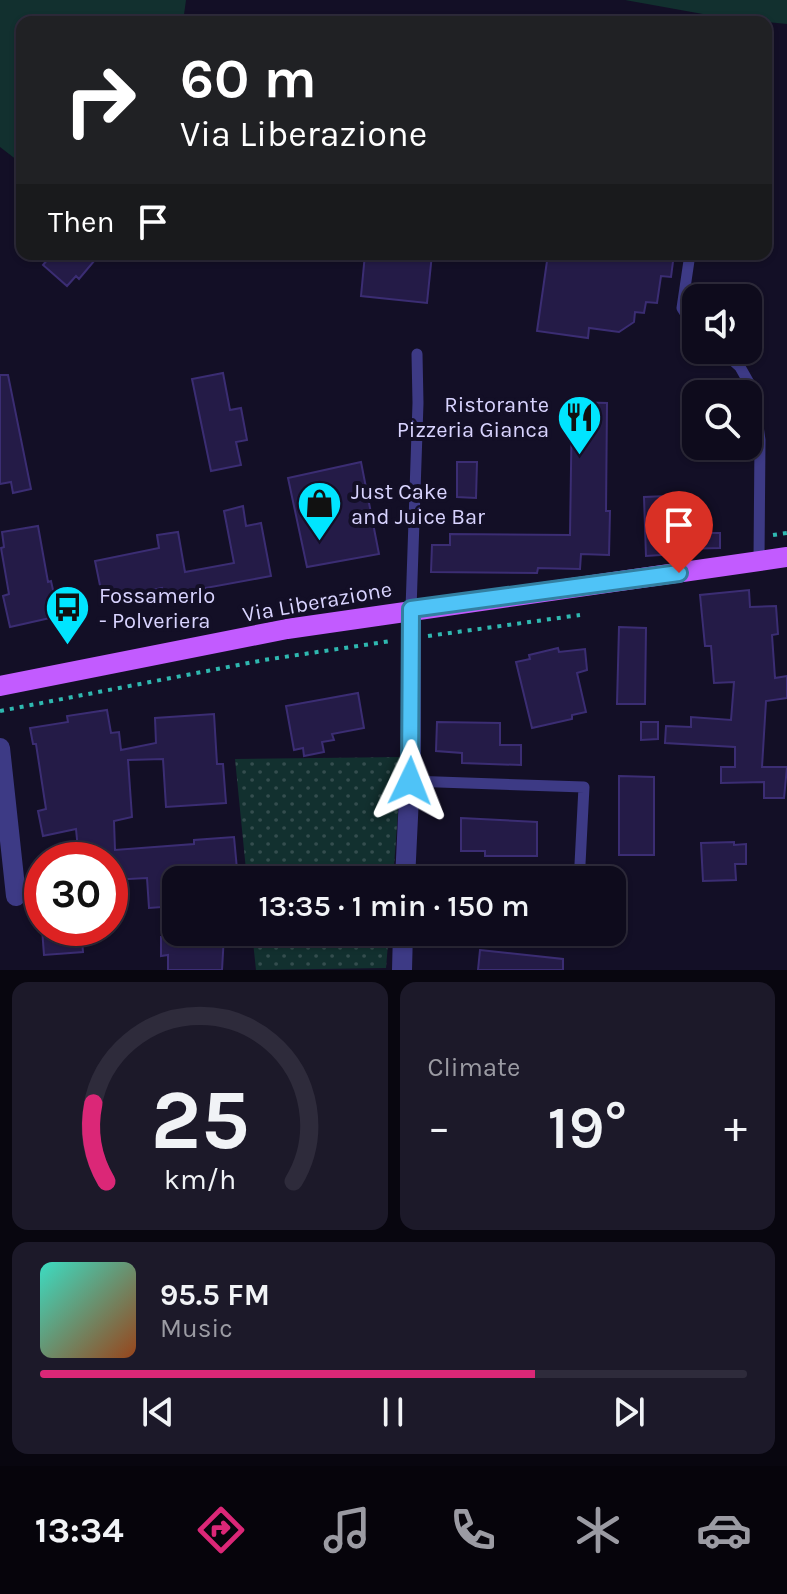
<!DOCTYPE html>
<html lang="en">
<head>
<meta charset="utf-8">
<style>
  body { margin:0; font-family:Karla,sans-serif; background:#1c1929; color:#f1f3f6; height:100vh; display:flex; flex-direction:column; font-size:30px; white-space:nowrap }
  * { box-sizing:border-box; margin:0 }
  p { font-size:26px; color:#9b9ba3 }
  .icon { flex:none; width:44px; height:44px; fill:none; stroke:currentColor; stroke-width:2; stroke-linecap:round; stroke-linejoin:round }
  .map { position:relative; height:970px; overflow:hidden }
  .sheet { display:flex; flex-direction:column; gap:12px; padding:12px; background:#08060f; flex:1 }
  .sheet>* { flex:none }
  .banner { position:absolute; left:16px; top:16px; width:756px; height:244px; border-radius:16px; box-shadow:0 2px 6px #0004,0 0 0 2px #2e2b3b; background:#202124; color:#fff; overflow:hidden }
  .controls { position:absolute; left:682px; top:284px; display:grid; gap:16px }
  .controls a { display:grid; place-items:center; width:80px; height:80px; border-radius:16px; background:#0e0b1c; box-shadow:0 2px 6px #0004,0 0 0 2px #2e2b3b; font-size:40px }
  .speed { position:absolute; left:24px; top:842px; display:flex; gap:16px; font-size:40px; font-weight:700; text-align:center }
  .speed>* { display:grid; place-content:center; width:104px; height:104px; border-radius:50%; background:#0e0b1c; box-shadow:0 2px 6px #0004,0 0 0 2px #2e2b3b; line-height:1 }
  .speed .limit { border:12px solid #d22; background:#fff; color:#111 }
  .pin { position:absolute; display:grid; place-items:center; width:68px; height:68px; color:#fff; margin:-82px -34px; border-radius:50% 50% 50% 0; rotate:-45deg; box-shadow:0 0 8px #0007 }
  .pin .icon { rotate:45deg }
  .me { position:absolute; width:88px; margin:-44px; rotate:2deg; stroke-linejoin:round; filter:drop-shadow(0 0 6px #0008) }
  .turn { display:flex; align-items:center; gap:28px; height:168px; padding:0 32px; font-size:36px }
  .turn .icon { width:104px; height:104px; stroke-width:2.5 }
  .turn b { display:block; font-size:56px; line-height:68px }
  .then { display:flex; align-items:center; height:76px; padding:0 32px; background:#0003; gap:16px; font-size:30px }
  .big { font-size:60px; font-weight:600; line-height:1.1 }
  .sheet .tile { flex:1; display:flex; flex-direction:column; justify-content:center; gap:12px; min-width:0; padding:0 28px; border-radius:16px; background:#1c1929 }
  .sheet .dial { align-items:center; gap:0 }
  .dial svg { height:208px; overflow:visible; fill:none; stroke:#2e2b3b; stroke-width:7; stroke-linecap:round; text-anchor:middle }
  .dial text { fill:#f1f3f6; stroke:none }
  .song { display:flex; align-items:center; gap:24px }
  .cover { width:96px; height:96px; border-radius:12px; background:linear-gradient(135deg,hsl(170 70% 55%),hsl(20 70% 35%)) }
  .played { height:8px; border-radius:4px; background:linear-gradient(90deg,#db2777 70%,#2e2b3b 70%) }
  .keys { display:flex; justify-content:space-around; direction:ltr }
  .heat { display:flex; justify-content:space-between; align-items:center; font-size:44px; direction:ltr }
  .sheet .tiles { flex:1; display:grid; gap:12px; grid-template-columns:1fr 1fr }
  .tile:last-child { grid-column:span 2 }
  .trip { position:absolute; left:162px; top:866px; width:464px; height:80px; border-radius:16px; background:#0e0b1c; box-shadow:0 2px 6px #0004,0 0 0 2px #2e2b3b; font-weight:600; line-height:80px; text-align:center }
  .dock { display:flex; height:128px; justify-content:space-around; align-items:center; background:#06040b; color:#9b9ba3 }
  .dock .icon { width:56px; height:56px }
  .dock .on { color:#db2777 }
  .dock b { font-size:36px; color:#f1f3f6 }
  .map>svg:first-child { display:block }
  .grass { fill:#12302f }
  .park { fill:url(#park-dots) }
  .building { fill:#241b47; stroke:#3b2d73; stroke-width:2 }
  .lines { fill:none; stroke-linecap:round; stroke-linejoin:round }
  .path { stroke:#2fb8b0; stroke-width:4; stroke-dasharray:4 6; stroke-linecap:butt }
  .lane { stroke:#3d3a85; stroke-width:11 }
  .street { stroke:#3d3a85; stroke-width:20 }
  .primary { stroke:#c25bff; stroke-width:20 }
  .route-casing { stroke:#337fa1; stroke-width:20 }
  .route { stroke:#4fc3f7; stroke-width:14 }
  .labels { text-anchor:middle; stroke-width:8; stroke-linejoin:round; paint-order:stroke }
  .poi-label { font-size:22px; fill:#d9d4ff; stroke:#130f26; text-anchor:start }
  .street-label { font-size:22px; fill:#d9d4ff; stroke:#130f26 }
</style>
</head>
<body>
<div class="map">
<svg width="787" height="970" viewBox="0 0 787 970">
  <defs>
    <pattern id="park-dots" width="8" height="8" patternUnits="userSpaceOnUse" patternTransform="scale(2)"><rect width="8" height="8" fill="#12302f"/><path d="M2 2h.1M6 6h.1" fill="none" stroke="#344d4e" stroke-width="1.8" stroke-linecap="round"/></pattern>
  </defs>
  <rect width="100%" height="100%" fill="#130f26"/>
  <!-- grass -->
  <path class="grass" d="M0,0H186L183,22H22V164L0,147Z
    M625,0H787V24L725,18Z"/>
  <!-- park -->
  <path class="park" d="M402,757L393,880H247L235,759Z
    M252,932H389L386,968L256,970Z"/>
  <!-- building -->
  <path class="building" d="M52,254H100L79,279L76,276L67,286L43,265Z
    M365,254H432L427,303L361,296Z
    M548,254H674L671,277L661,276L657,303L646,302L644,313L635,312L634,322L619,332L589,328L588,338L537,331Z
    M223,373L230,410L241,408L247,440L236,442L241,465L211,471L192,379Z
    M0,375H8L31,489L13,493L11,482L0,484Z
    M572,402L607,403L606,511H610L609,555L581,554L580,569L538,568L537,573L431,572L432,545H450V534L570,535Z
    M361,462L379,554L307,567L288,478Z
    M457,462H477L476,498L457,497Z
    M692,495V521H707V533H720V548L676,549V554L646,556L644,497Z
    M243,506L246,526L261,523L271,576L189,591L190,598L165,602L162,588L103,600L95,561L159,548L157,535L178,532L185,572L234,563L224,511Z
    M38,526L48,582L51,581L58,612L49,614L50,618L10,627L3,596L9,594L1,548L4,547L2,532Z
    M749,590L750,607L776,606L778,634L772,635L775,678L787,676V698L766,701L762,767H787L784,798H764V782L721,783V767H735V747L665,743L666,726L691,727V717L731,720L734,682L714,683L711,646H705L700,595Z
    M619,627L646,628L645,704H617Z
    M558,648L559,652L585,649L587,670L577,673L586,712L572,715V719L532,728L516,662L530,659L529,655Z
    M358,693L364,728L332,734L334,740L322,742L324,752L304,756L303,748L294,750L286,706Z
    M107,710L111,733L119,732L121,750L156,743L155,718L214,714L217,764H223L226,803L166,807L163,759L128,760L132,817L114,821L115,850L194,844V840L234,837L238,880H176V906L149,908L147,878L110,880V860H79L76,829L43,836L38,811L46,809L36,744H33L30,728L68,722L67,716Z
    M437,722L500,723V745H521V765L462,763V753L436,751Z
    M641,722H658V739L641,740Z
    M619,776L654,777V855H619Z
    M461,818L537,822V856H485V851H461Z
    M734,842V845L746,844V864H735L736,880L703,881L701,843Z
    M42,928H81L83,952L44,955Z
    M224,935L222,970H168V955L161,956V937Z
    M480,950L563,959V970H478Z"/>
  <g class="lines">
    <!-- path -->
    <path class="path" d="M773,535L787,533
      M428,636L580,615
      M0,711L264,660L391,641"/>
    <!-- lane -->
    <path class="lane" d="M690,254L682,308L696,330
      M721,350L740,367L753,390L760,440L759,560
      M411,609L418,403L417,354
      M410,781L584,787L580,864"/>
    <!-- street -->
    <path class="street" d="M0,748L16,896
      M405,880L411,755V609
      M402,970L403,932"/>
    <!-- primary -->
    <path class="primary" d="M0,686L287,629L787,557"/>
  </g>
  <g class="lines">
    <defs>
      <path id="route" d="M410,781L411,609L679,573"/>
    </defs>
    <!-- route casing -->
    <use href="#route" class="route-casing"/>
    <!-- route -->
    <use href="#route" class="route"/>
  </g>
  <!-- icons -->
  <defs>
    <symbol id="restaurant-pin" viewBox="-11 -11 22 30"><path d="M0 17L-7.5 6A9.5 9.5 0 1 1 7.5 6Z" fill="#00e5ff" stroke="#130f26"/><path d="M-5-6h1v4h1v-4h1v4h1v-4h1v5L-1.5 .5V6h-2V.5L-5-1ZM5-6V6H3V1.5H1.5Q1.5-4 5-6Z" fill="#111"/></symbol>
    <symbol id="shop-pin" viewBox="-11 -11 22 30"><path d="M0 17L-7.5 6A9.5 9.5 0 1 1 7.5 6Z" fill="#00e5ff" stroke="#130f26"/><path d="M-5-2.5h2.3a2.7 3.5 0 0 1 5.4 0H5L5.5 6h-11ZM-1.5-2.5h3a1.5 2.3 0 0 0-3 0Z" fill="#111"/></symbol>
    <symbol id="bus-pin" viewBox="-11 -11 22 30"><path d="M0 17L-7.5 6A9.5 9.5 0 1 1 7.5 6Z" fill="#00e5ff" stroke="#130f26"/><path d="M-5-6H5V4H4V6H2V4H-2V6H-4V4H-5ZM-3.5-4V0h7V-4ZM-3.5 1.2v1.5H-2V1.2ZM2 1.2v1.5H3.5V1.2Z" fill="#111"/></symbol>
  </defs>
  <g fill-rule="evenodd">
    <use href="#restaurant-pin" x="554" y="392" width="51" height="69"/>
    <use href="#shop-pin" x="294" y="478" width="51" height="69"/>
    <use href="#bus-pin" x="42" y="582" width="51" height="69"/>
  </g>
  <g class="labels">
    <!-- poi labels -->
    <g class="poi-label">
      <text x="549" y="412" text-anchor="end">Ristorante<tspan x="549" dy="25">Pizzeria Gianca</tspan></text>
      <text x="351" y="499">Just Cake<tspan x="351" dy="25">and Juice Bar</tspan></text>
      <text x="99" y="603">Fossamerlo<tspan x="99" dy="25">- Polveriera</tspan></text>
    </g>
    <!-- street labels -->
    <g class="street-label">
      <text transform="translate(317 601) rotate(-10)" y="8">Via Liberazione</text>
    </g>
  </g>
</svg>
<div class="controls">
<a><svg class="icon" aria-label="sound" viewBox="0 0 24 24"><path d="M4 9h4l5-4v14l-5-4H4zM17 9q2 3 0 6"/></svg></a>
<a><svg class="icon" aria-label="search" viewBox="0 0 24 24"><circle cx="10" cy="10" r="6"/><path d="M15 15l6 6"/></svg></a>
</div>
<div class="speed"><div class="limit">30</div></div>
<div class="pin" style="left:679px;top:573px;background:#d93025"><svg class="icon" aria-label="arrive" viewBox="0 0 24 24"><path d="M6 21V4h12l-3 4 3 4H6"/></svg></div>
<svg class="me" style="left:410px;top:781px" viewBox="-20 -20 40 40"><path d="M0-17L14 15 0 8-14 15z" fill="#4fc3f7" stroke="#fff" stroke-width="4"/></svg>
<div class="trip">13:35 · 1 min · 150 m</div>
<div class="banner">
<div class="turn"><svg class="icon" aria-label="right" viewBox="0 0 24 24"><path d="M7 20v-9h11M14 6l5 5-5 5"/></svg><div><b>60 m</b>Via Liberazione</div></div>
<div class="then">Then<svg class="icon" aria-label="arrive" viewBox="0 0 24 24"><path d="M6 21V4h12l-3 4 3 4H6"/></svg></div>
</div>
</div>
<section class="sheet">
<div class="tiles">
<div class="tile dial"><svg viewBox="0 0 100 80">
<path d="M14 69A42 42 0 1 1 86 69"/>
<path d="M14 69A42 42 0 0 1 9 39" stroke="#db2777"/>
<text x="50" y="56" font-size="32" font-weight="700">25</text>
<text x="50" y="72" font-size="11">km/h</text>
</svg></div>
<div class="tile"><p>Climate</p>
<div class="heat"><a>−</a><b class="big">19°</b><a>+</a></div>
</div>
<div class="tile">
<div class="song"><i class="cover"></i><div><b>95.5 FM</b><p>Music</p></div></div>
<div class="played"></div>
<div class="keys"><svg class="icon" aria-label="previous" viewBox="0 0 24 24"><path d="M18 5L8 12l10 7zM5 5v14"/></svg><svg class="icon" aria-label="pause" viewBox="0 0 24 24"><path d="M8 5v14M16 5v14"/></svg><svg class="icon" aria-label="next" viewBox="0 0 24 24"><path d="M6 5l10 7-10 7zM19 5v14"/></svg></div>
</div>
</div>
</section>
<nav class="dock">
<b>13:34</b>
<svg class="icon on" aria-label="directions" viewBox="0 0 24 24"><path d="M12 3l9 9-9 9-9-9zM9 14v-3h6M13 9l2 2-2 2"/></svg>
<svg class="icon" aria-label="music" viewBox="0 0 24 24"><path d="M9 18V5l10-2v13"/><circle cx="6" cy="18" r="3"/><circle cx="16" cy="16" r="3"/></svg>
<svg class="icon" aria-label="phone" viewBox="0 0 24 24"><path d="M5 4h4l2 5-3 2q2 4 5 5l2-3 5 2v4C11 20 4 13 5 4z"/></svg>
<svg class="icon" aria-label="climate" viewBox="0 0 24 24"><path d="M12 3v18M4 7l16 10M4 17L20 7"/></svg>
<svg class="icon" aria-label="car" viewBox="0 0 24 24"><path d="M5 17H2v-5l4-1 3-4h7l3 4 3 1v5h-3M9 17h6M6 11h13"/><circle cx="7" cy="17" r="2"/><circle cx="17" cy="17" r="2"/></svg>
</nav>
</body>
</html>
